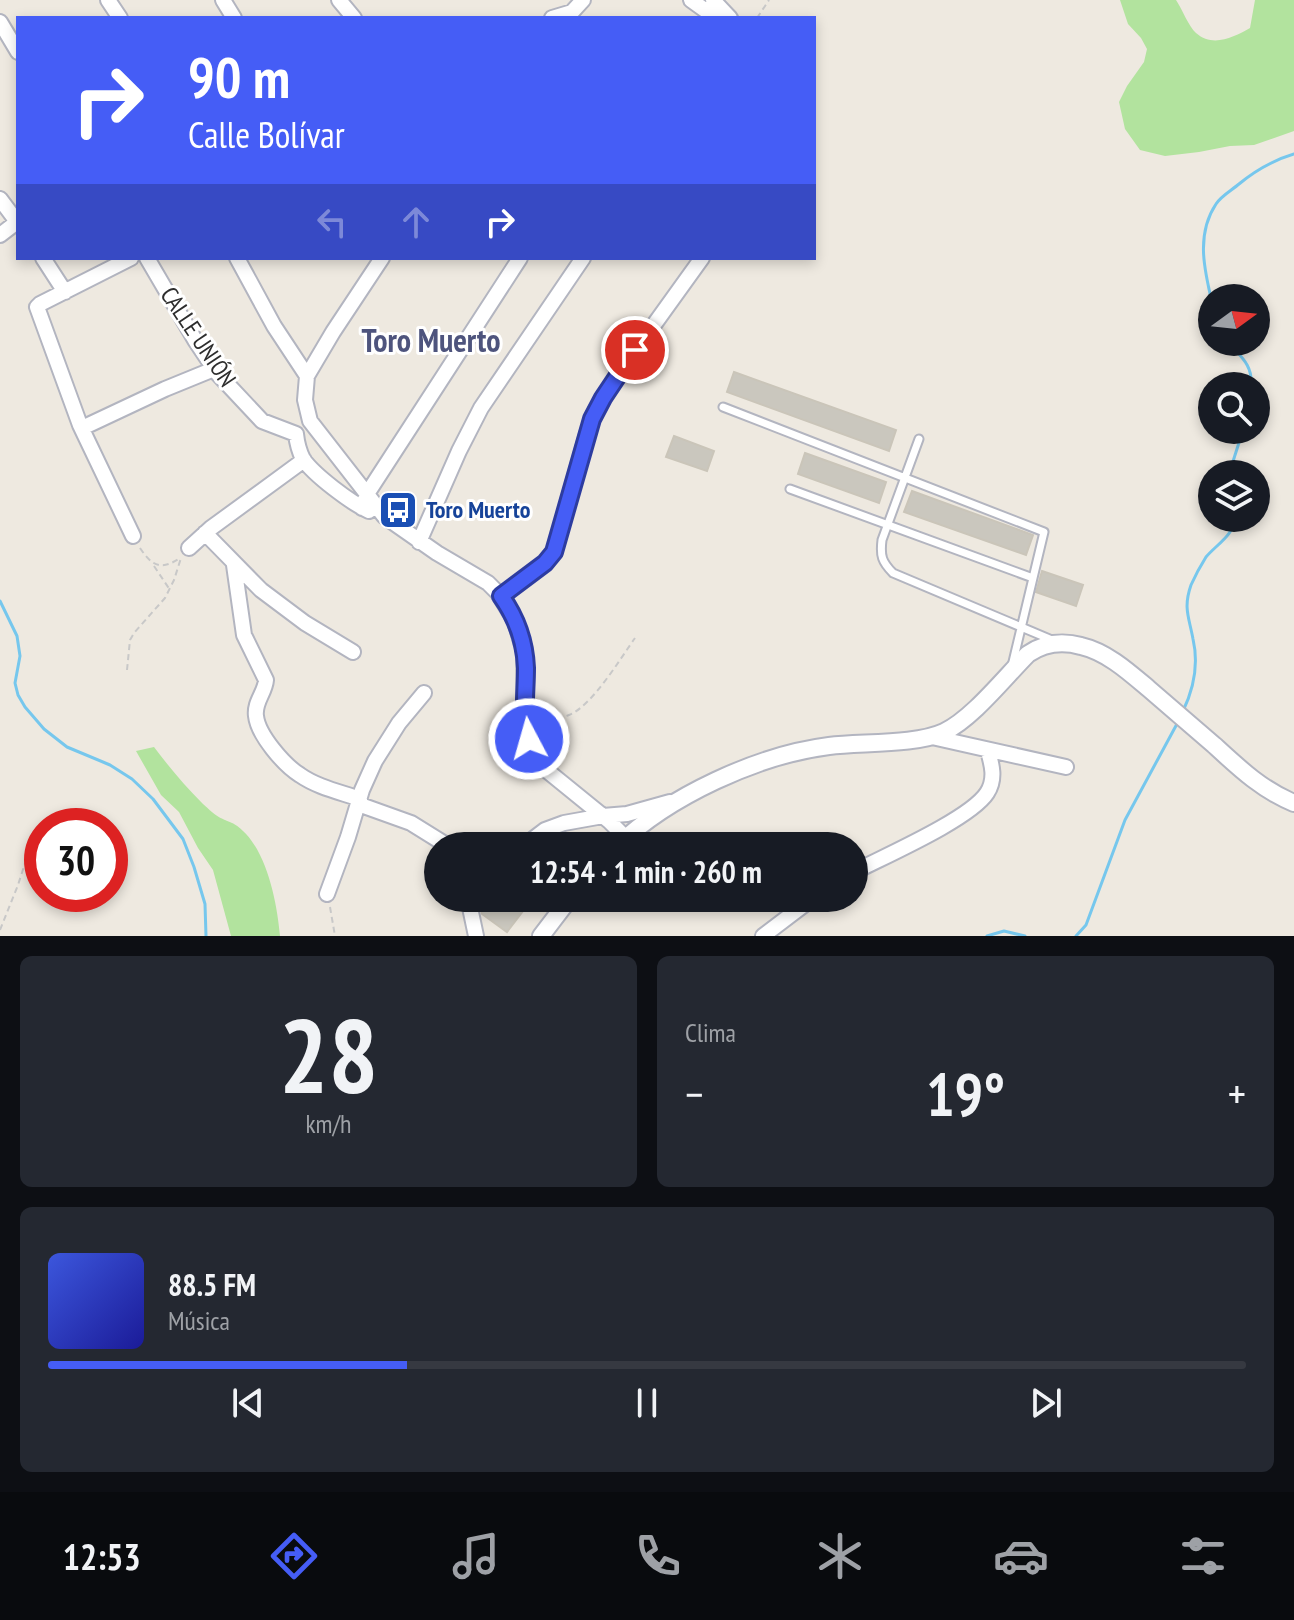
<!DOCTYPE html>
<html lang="es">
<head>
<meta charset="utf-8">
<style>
  body { margin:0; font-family:"PT Sans Narrow",sans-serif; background:#242831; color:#f1f3f6; height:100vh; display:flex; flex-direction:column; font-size:30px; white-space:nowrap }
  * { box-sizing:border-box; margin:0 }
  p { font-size:26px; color:#9ea1a6 }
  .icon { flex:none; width:44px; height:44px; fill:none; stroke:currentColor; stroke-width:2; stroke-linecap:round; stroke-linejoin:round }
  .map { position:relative; height:936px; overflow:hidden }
  .details { display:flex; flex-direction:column; gap:20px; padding:20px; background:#0d0f14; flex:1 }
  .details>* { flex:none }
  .banner { position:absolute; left:16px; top:16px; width:800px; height:244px; border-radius:0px; box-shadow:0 4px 12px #0003; background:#455df6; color:#fff; overflow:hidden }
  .needle { width:52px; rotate:75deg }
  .controls { position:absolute; left:1198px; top:284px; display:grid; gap:16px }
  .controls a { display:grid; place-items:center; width:72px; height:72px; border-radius:50%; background:#171b24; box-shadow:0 4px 12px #0003; font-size:40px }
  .speed { position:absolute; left:24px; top:808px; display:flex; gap:16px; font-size:40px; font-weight:700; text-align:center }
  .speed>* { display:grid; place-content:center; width:104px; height:104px; border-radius:50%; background:#171b24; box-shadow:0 4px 12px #0003; line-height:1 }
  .speed .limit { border:12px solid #d22; background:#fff; color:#111 }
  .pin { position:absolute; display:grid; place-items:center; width:68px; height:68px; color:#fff; margin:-34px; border:4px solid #fff; border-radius:50%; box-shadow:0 2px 8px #0007 }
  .me { position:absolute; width:88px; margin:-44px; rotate:354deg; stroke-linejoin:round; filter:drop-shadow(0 0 6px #0008) }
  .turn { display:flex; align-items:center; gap:28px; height:168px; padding:0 40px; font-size:36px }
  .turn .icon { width:104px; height:104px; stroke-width:2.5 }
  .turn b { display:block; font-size:56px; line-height:68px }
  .lanes { display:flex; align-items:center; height:76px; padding:0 40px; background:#0003; justify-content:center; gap:40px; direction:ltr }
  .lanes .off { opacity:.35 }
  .big { font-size:60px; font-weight:700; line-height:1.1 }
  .details .widget { flex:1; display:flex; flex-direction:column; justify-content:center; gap:12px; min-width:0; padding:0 28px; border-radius:12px; background:#242831 }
  .details .dial { align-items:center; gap:0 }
  .dial b { font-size:104px; line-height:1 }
  .song { display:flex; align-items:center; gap:24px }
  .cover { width:96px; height:96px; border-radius:12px; background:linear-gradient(135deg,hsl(230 70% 55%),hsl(240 70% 35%)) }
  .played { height:8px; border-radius:4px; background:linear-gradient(90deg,#455df6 30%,#363941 30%) }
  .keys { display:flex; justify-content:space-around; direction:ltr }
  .heat { display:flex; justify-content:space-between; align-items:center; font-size:44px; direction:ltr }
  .details .tiles { flex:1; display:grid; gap:20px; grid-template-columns:1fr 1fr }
  .widget:last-child { grid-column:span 2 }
  .trip { position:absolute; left:424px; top:832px; width:444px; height:80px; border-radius:40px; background:#171b24; box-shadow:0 4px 12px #0003; font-weight:700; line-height:80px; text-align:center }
  .menu { display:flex; height:128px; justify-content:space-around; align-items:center; background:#090b0e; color:#9ea1a6 }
  .menu .icon { width:56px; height:56px }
  .menu .active { color:#455df6 }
  .menu b { font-size:36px; color:#f1f3f6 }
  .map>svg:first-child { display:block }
  .green { fill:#b2e39e }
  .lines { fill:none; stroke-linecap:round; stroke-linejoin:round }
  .stream { stroke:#76c7ed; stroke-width:3 }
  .building { fill:#cac7be; stroke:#cac5b9; stroke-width:2 }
  .service-casing { stroke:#b3b5c0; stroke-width:11 }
  .minor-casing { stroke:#b3b5c0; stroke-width:18 }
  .tertiary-casing { stroke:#b3b5c0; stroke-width:20 }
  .path { stroke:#c8c8c8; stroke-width:2; stroke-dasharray:6 4; stroke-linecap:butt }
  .service { stroke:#fff; stroke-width:7 }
  .minor { stroke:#fff; stroke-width:14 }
  .tertiary { stroke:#fff; stroke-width:16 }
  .route-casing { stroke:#2d3ca0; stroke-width:20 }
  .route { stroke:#455df6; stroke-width:14 }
  .labels { text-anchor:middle; stroke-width:6; stroke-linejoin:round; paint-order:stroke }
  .street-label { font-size:24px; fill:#2d2d2d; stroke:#fff }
  .transit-label { font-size:24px; font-weight:bold; fill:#164399; stroke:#fff; text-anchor:start }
  .district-label { font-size:32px; font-weight:bold; fill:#4e547d; stroke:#fff }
</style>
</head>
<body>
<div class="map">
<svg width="1294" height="936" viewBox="0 0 1294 936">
  <rect width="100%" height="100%" fill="#eee9e0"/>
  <!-- green -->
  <path class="green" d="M1120,0H1176C1182,9 1189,27 1196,33C1213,48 1234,37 1250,28L1255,0H1294V131L1254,145L1230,146L1199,152L1165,156L1140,150L1125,129L1119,102L1127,86L1144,62L1147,49L1141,38L1128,24Z
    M154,747C169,767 185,786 203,804C209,809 215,816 223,819C224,820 233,823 234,824C266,843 277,902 280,936H231L213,870L198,848L179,812L161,795L136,751Z"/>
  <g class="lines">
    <!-- stream -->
    <path class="stream" d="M1212,302C1204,269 1196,234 1216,204C1221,196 1232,190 1239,184C1256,170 1274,160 1294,154
      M1228,342C1241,357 1253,365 1251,386
      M1229,474L1243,430
      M0,601L17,636L20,656L15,683L18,695L25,707L44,729L67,747L110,765L132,779L153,799L183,839L194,867L205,904L206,936
      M1183,711C1194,688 1199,665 1193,639C1189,617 1183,608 1191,585C1195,576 1201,565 1206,557C1216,545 1234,535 1235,518
      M987,936L1004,931L1025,936
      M1076,936L1086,925L1125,820L1178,722"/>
  </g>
  <!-- building -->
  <path class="building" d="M734,372L896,430L889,451L727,392Z
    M674,436L714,451L707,471L666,457Z
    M805,453L886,482L879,503L798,474Z
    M912,491L1033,535L1026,555L904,512Z
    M1042,571L1083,585L1076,606L1036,592Z
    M489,898H533L507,932L482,914L481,910Z"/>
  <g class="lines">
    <defs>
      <path id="service" d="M723,407L1044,532L1012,666
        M919,439L882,540C880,556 882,562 893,573L1052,640
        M790,489L1033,578"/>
      <path id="minor" d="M108,0L120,18
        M223,0L234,18
        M339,0L354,18
        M691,0L716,18
        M713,0L730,18
        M552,18L572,12L583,0
        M0,22L18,52
        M0,199L18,223
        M0,235L17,222
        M43,258L65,292
        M131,258L40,304L37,307L80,425L133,536
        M147,258L195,340L217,373L262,421L296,434
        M237,258L274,326L307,376
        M382,258L333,332L307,376L305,400L310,421L384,516L437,553L488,583L498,593L515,621L524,652L525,726L533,752L545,769L609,821L626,838
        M82,428L165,389L214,369
        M296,434C297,443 299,451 303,459C314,475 351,503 369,511
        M362,508L367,494L520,258
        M205,533L261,590L305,623L353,652
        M419,542L459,451L481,408L583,258
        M189,548L211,528L304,460
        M234,565L244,635L266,680C265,693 254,702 256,716C258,735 284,765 300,775C317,787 340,792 360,799
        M501,596L545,563L554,552L587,434L596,410L620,372L702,258
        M932,737L1066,767
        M358,804L411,823L448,846
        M524,846L545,830L564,823L603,816L627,814L670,802
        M854,872C885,856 970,819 987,793C996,779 992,765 988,751
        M327,894L348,837L362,790L375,761L399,723L424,693
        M468,898L476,936
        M763,936L813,898"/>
      <path id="tertiary" d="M617,846C669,796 758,755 829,746C862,742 916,745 944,732C972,719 1005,677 1028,654C1044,643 1063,641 1081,646C1107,652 1129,672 1149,689C1171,708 1192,726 1214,745C1239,768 1262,790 1294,803
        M541,936L570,898"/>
    </defs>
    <!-- service casing -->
    <use href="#service" class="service-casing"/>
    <!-- minor casing -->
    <use href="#minor" class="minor-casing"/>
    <!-- tertiary casing -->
    <use href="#tertiary" class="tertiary-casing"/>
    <!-- path -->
    <path class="path" d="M757,18L769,0
      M140,548C152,566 161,571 180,558
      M154,566L170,590
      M127,670L130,640L134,633L165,598L174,580L181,558
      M537,721C547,719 559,719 569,715C592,706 620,659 635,638
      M330,907L335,936
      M545,909V898
      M0,930L18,885L37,826"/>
    <!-- service -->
    <use href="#service" class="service"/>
    <!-- minor -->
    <use href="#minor" class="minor"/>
    <!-- tertiary -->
    <use href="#tertiary" class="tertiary"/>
  </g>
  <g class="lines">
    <defs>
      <path id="route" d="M529,739C522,716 526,693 526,668C525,642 516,617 501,596L545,563L554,552L592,419L603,398L635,350"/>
    </defs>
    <!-- route casing -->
    <use href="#route" class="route-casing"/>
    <!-- route -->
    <use href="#route" class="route"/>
  </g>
  <!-- icons -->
  <defs>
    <symbol id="bus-square" viewBox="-11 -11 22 22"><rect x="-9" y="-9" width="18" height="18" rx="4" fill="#1a4fb4" stroke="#fff"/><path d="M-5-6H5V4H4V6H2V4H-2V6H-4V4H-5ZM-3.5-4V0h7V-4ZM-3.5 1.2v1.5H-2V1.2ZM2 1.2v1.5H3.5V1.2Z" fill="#fff"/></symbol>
  </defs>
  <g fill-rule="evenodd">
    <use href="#bus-square" x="376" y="488" width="44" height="44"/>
  </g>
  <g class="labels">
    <!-- street labels -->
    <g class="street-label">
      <text transform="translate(198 337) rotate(56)" y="8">CALLE UNIÓN</text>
    </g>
    <!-- transit labels -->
    <g class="transit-label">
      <text x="426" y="518">Toro Muerto</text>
    </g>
    <!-- district labels -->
    <g class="district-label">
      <text x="431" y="352">Toro Muerto</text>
    </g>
  </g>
</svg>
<div class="controls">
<a><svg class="needle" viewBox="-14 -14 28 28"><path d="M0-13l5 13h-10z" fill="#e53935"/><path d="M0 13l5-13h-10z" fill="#9ea1a6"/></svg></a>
<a><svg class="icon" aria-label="search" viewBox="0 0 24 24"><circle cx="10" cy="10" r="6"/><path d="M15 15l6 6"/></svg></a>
<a><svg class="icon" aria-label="layers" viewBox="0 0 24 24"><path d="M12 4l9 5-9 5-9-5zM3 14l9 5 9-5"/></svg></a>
</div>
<div class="speed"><div class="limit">30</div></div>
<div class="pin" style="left:635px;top:350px;background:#d93025"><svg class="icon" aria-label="arrive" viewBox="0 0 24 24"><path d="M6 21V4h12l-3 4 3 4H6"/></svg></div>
<svg class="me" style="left:529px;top:739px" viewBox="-20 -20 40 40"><circle r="17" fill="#455df6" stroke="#fff" stroke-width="3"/><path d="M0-11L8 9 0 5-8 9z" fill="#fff"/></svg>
<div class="trip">12:54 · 1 min · 260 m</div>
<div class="banner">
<div class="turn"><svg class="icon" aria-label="right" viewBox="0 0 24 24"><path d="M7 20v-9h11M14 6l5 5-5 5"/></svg><div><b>90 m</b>Calle Bolívar</div></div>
<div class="lanes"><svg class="icon off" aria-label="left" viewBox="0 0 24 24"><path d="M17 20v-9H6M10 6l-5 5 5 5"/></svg><svg class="icon off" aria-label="ahead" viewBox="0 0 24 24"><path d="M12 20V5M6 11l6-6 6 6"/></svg><svg class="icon" aria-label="right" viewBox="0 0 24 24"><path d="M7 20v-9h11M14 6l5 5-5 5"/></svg></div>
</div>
</div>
<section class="details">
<div class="tiles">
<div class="widget dial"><b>28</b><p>km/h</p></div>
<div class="widget"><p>Clima</p>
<div class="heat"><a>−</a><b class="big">19°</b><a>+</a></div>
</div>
<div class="widget">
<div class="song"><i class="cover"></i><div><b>88.5 FM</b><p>Música</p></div></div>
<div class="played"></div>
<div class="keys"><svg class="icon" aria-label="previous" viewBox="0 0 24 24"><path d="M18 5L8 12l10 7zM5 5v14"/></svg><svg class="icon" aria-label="pause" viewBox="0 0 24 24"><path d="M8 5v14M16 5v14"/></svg><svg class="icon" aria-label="next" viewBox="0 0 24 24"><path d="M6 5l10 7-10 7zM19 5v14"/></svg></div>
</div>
</div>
</section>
<nav class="menu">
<b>12:53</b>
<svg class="icon active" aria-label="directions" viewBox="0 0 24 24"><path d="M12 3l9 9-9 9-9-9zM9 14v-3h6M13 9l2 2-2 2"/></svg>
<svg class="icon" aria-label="music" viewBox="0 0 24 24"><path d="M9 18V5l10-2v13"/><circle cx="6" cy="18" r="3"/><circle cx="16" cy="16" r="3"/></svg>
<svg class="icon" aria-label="phone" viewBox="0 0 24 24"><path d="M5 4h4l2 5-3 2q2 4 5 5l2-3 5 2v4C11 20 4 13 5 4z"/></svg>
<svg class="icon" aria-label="climate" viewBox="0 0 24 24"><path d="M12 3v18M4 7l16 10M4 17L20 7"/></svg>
<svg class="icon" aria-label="car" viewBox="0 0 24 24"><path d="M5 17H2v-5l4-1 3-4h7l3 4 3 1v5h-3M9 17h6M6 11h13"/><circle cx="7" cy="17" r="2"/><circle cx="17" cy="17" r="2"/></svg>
<svg class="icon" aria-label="filters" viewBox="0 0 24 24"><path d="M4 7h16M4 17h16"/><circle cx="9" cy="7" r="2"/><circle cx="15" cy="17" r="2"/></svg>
</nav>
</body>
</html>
